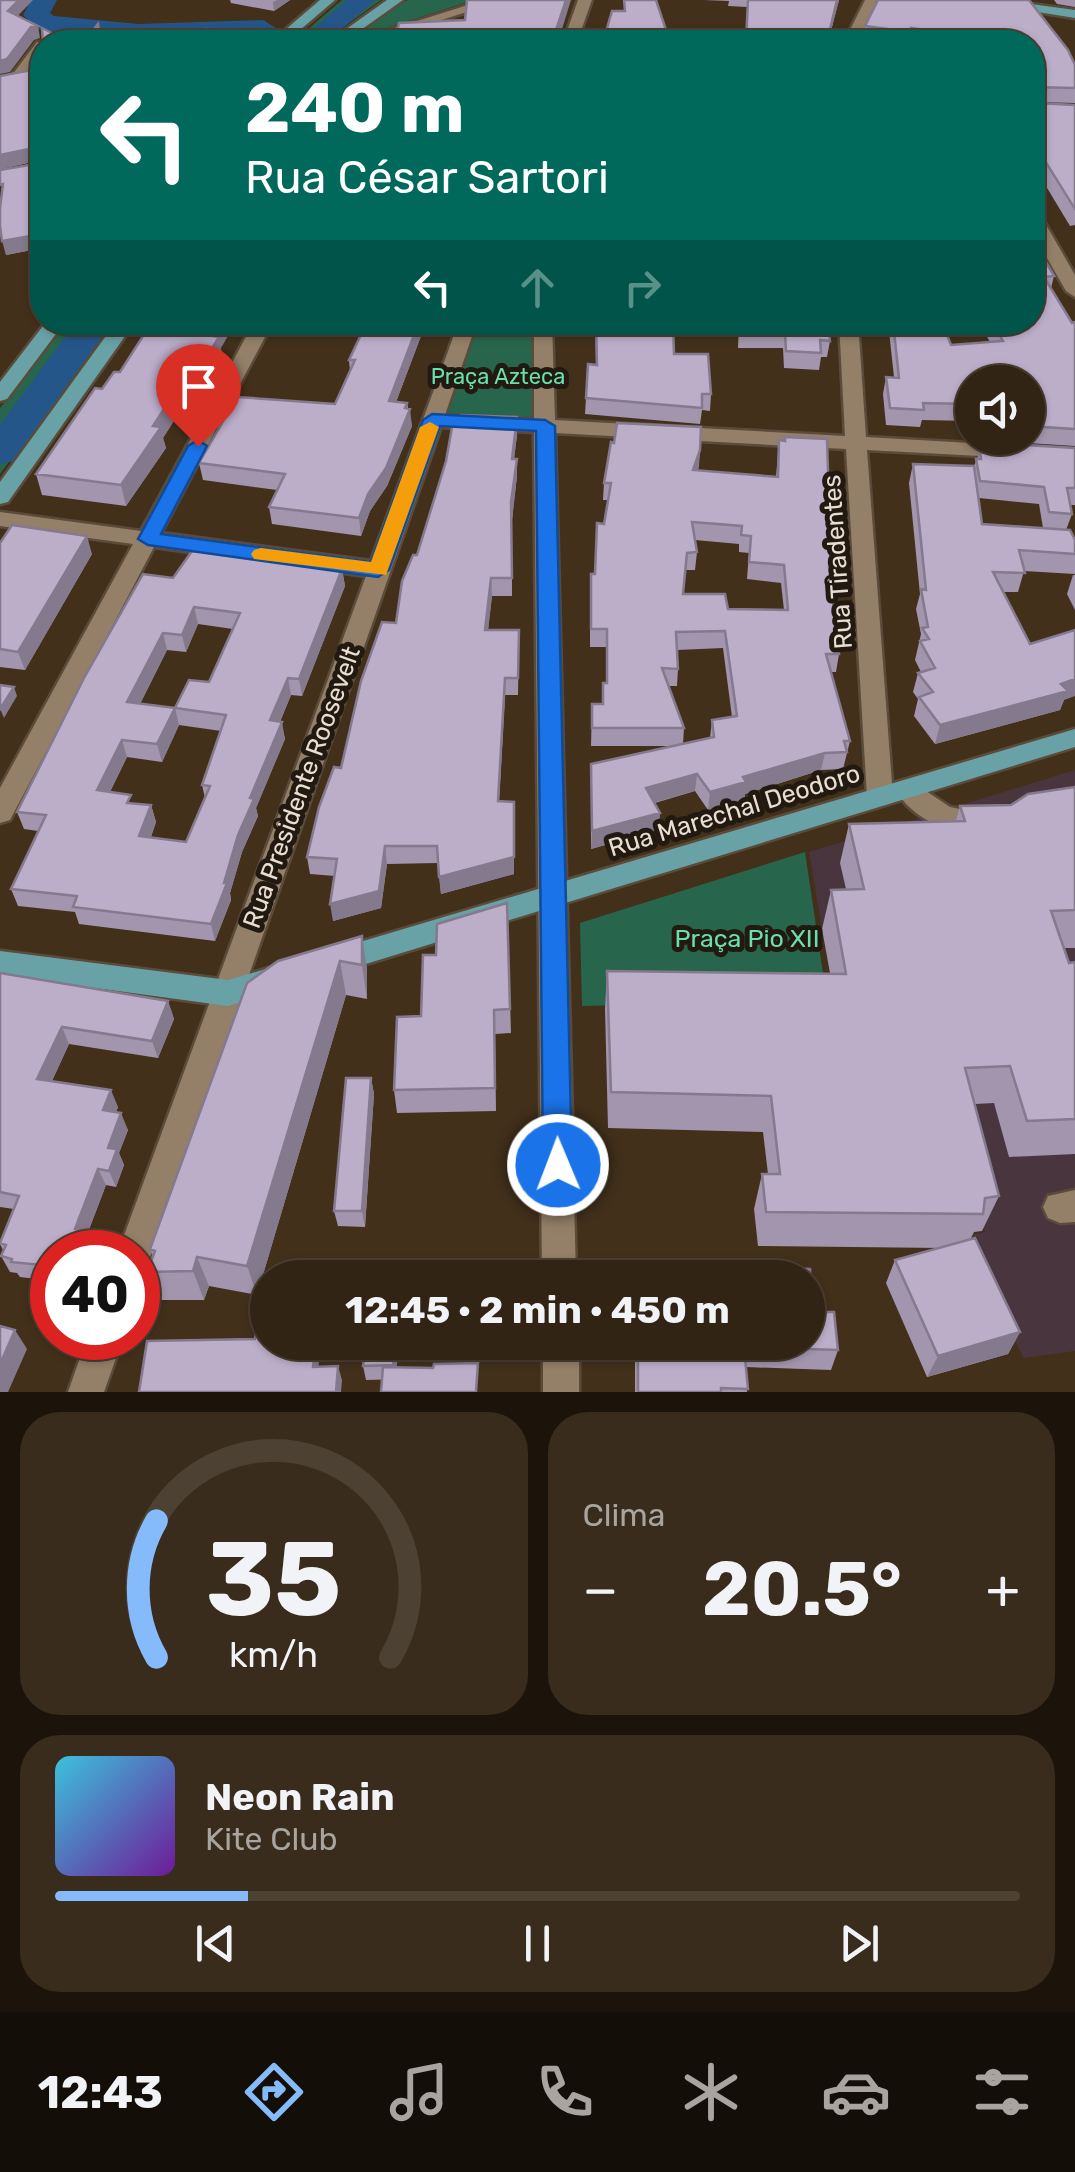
<!DOCTYPE html>
<html lang="pt">
<head>
<meta charset="utf-8">
<style>
  body { margin:0; font-family:Rubik,sans-serif; background:#3a2c1d; color:#f1f3f6; height:100vh; display:flex; flex-direction:column; font-size:38px; white-space:nowrap }
  * { box-sizing:border-box; margin:0 }
  p { font-size:32px; color:#a8a4a0 }
  .icon { flex:none; width:55px; height:55px; fill:none; stroke:currentColor; stroke-width:2; stroke-linecap:round; stroke-linejoin:round }
  .map { position:relative; height:1392px; overflow:hidden }
  .side { display:flex; flex-direction:column; gap:20px; padding:20px; background:#1c140b; flex:1 }
  .side>* { flex:none }
  .guide { position:absolute; left:30px; top:30px; width:1015px; height:305px; border-radius:40px; box-shadow:0 2px 8px #0004,0 0 0 2px #4d4134; background:#00695c; color:#fff; overflow:hidden }
  .tools { position:absolute; left:955px; top:365px; display:grid; gap:20px }
  .tools a { display:grid; place-items:center; width:90px; height:90px; border-radius:50%; background:#322414; box-shadow:0 2px 8px #0004,0 0 0 2px #4d4134; font-size:50px }
  .speed { position:absolute; left:30px; top:1230px; display:flex; gap:20px; font-size:50px; font-weight:700; text-align:center }
  .speed>* { display:grid; place-content:center; width:130px; height:130px; border-radius:50%; background:#322414; box-shadow:0 2px 8px #0004,0 0 0 2px #4d4134; line-height:1 }
  .speed .limit { border:15px solid #d22; background:#fff; color:#111 }
  .pin { position:absolute; display:grid; place-items:center; width:85px; height:85px; color:#fff; margin:-102px -42px; border-radius:50% 50% 50% 0; rotate:-45deg; box-shadow:0 0 10px #0007 }
  .pin .icon { rotate:45deg }
  .me { position:absolute; width:110px; margin:-55px; rotate:359deg; stroke-linejoin:round; filter:drop-shadow(0 0 8px #0008) }
  .turn { display:flex; align-items:center; gap:35px; height:210px; padding:0 50px; font-size:45px }
  .turn .icon { width:130px; height:130px; stroke-width:2.5 }
  .turn b { display:block; font-size:70px; line-height:85px }
  .lanes { display:flex; align-items:center; height:95px; padding:0 50px; background:#0003; justify-content:center; gap:50px; direction:ltr }
  .lanes .off { opacity:.35 }
  .big { font-size:75px; font-weight:700; line-height:1.1 }
  .side .card { flex:1; display:flex; flex-direction:column; justify-content:center; gap:15px; min-width:0; padding:0 35px; border-radius:40px; background:#3a2c1d }
  .side .dial { align-items:center; gap:0 }
  .dial svg { height:260px; overflow:visible; fill:none; stroke:#4d4134; stroke-width:7; stroke-linecap:round; text-anchor:middle }
  .dial text { fill:#f1f3f6; stroke:none }
  .song { display:flex; align-items:center; gap:30px }
  .cover { width:120px; height:120px; border-radius:15px; background:linear-gradient(135deg,hsl(190 70% 55%),hsl(280 70% 35%)) }
  .played { height:10px; border-radius:5px; background:linear-gradient(90deg,#85bbfb 20%,#4d4134 20%) }
  .keys { display:flex; justify-content:space-around; direction:ltr }
  .heat { display:flex; justify-content:space-between; align-items:center; font-size:55px; direction:ltr }
  .side .tiles { flex:1; display:grid; gap:20px; grid-template-columns:1fr 1fr }
  .card:last-child { grid-column:span 2 }
  .trip { position:absolute; left:250px; top:1260px; width:575px; height:100px; border-radius:50px; background:#322414; box-shadow:0 2px 8px #0004,0 0 0 2px #4d4134; font-weight:700; line-height:100px; text-align:center }
  .menu { display:flex; height:160px; justify-content:space-around; align-items:center; background:#140e08; color:#a8a4a0 }
  .menu .icon { width:70px; height:70px }
  .menu .selected { color:#85bbfb }
  .menu b { font-size:45px; color:#f1f3f6 }
  .map>svg:first-child { display:block }
  .medical { fill:#48353d }
  .green { fill:#27664c }
  .lines { fill:none; stroke-linecap:round; stroke-linejoin:round }
  .river { fill:#25568a; fill-rule:evenodd }
  .minor-casing { stroke:#5a4b3a; stroke-width:5 }
  .major-casing { stroke:#5a4b3a; stroke-width:5 }
  .minor { fill:#947f68; fill-rule:evenodd }
  .major { fill:#68a2a6; fill-rule:evenodd }
  .wall { fill:#a295ad; fill-rule:evenodd }
  .shaded-wall { fill:#84798d }
  .building { fill:#bcadc9; stroke:#84798d; stroke-width:2.5; fill-rule:evenodd }
  .route { fill:#1a73e8; stroke:#114b97; stroke-width:2.5 }
  .slow { fill:#f59e0b }
  .labels { text-anchor:middle; stroke-width:10; stroke-linejoin:round; paint-order:stroke }
  .far-park-label { font-size:22px; fill:#68dfac; stroke:#221a11 }
  .street-label { font-size:25px; fill:#eaded2; stroke:#221a11 }
  .park-label { font-size:25px; fill:#68dfac; stroke:#221a11 }
</style>
</head>
<body>
<div class="map">
<svg width="1075" height="1392" viewBox="0 0 1075 1392">
  <rect width="100%" height="100%" fill="#42301b"/>
  <!-- medical -->
  <path class="medical" d="M1075,770V1351L1024,1358L971,1261L970,1235L985,1232L945,1076L835,1004L809,852Z"/>
  <!-- green -->
  <path class="green" d="M342,0H381L322,42H293Z
    M408,0H474L355,38L388,10Z
    M67,322L112,323L0,474V408Z
    M468,323H543L545,426L432,420Z
    M805,852L827,1000L582,1006L580,923Z"/>
  <g class="lines">
    <!-- river -->
    <path class="river" d="M31,0H57L50,13L54,16L138,24L263,20L276,28L263,36L138,40L47,31L38,29L23,15Z
      M347,0H376L326,42H297Z
      M76,322H113L14,461L0,464V425Z"/>
    <defs>
      <path id="minor" d="M484,0L502,1L371,42H350Z
        M578,0H592L577,42H563Z
        M865,0H879L858,42H844Z
        M37,42H47H42V54L21,82H11L9,79Z
        M1032,211L1041,216L1075,275V297L1066,291L1032,232Z
        M254,322H273L161,533L371,561L454,335L387,328L378,322H477L445,415L534,419V322H552L555,420L845,436L839,322H858L866,437L1075,449V461L867,450L893,797L889,804H871L867,797L846,449L555,433L576,1278H542L534,432L441,427L152,1252L147,1264L138,1268V1252H118L366,576L154,547L10,820L0,823V788L133,544L0,526V512L141,531Z
        M908,779L950,807L991,815L995,822L991,829C957,840 912,820 895,789L899,782Z
        M1075,1190V1222L1060,1223L1048,1218L1043,1207L1048,1196Z
        M87,1338H123L104,1392H68Z
        M543,1342H579V1392H543Z"/>
      <path id="major" d="M320,0H335L286,42H271Z
        M387,0H403L344,42H328Z
        M963,0H1001L1075,10V18Z
        M46,322H65L7,399L0,401V382Z
        M116,322H135L8,502L0,504V482Z
        M1075,729V747L333,974L323,971L318,962L323,953L333,950Z
        M0,951L228,980L276,966L286,970L291,979L286,988L228,1006L0,975Z"/>
    </defs>
    <!-- minor casing -->
    <use href="#minor" class="minor-casing"/>
    <!-- major casing -->
    <use href="#major" class="major-casing"/>
    <!-- minor -->
    <use href="#minor" class="minor"/>
    <!-- major -->
    <use href="#major" class="major"/>
  </g>
  <!-- wall -->
  <path class="wall" d="M230,0H290L274,11L231,3Z
    M703,0H839L828,42L747,7L728,6L729,1Z
    M878,0H1035H1029L1075,65V103L1036,102L1075,105V225L1070,226L1032,163V42H874L863,41L865,26Z
    M1054,0H1075V7L1057,4Z
    M43,42L42,248L6,255L1,199L41,163L42,160L0,169L42,67H37L34,54Z
    M1032,238L1054,276L1051,288L1072,323L1075,322V446L982,440L981,438H1028V382H972V421L922,420L920,427L886,425L883,394L886,377H894L888,322H942L951,345L990,342L979,322H1032Z
    M595,322L674,354L711,394L710,411L702,410L700,424L585,414L586,398L596,365Z
    M739,322H828L830,341L827,357H821L819,370L784,368L783,348H738Z
    M421,336L396,402L407,403L412,426L387,486L370,511L361,536L272,524L269,507L277,490L203,480L199,463L335,404L350,371L349,360Z
    M221,348L222,357L210,379L201,378L163,438L166,448L126,506L42,495L36,474L102,389L120,372Z
    M517,435L514,459H517V476L512,520V596H492L488,630H519L518,695H505L499,801L514,874L441,894L438,863L387,864L381,908L333,921L335,876L310,874L307,857L396,623L417,555Z
    M779,440L829,502L844,551L840,569H837L834,583L831,584L839,654L836,672H831L850,741L843,769L821,770L745,794L744,800L708,810L695,791L655,803L660,813L658,830L591,849V764L673,746H591L592,704H602L603,683H606V647H590V591L608,500H603L604,483L700,450L698,471L776,477ZM695,540L739,544V552L749,553L747,579L781,583L784,610L728,609L683,594L685,570H695L697,552ZM723,648L732,717L712,720L710,738L683,744L684,728L669,686H677L678,669L677,650Z
    M992,443L1075,448V505H1070L1072,514L1066,530L1075,540V574L1024,571L1018,592H1004L1030,644L1064,700L1060,710L935,744L914,716L918,699L913,692L918,673L921,672L915,660L921,634L916,609L920,594L909,483L913,464L974,466L980,452L990,453ZM979,498L1039,504L1043,528L982,524Z
    M0,543L92,554L25,670L0,667Z
    M342,569L345,586L302,696L291,695L280,722L285,739L256,808L258,816L242,852L230,893L231,900L215,941L79,924L75,912L18,906L11,889L38,831L24,829L17,812L173,578ZM198,624L233,629L209,682L175,708L140,704L167,650L186,652ZM179,725L221,731L202,785L205,798L186,842L151,837L156,822L151,805L133,804L110,792L127,757L162,762Z
    M1073,575H1075V610L1067,594Z
    M1075,787V948H1064L1069,963L1075,962V1154L1009,1157L994,1103L975,1104L999,1196L982,1231L974,1232L970,1240L1020,1332L1008,1354L927,1377L886,1283L895,1260L942,1248L758,1246L754,1209L762,1174H768L763,1132L608,1128L605,1009L607,971L830,973L822,929L831,890L846,889L840,863L849,824L956,821L960,806L1011,805Z
    M507,903L511,1033L495,1034L496,1111L397,1113L394,1090L421,1016L436,955Z
    M362,936L367,970V999L346,995L257,1295L209,1286L204,1300H161L147,1272L153,1256L150,1249L247,983Z
    M0,973L168,1001L174,1019L158,1058L69,1044L52,1081L118,1107L116,1112L128,1130L119,1153L124,1165L116,1187L106,1185L85,1240L87,1245L85,1252H52V1281L20,1277L17,1273L10,1272L1,1256L3,1250L0,1244L14,1209L0,1207Z
    M371,1078L374,1094L365,1227L338,1226L334,1211Z
    M814,1312L838,1350L831,1370L746,1367L747,1392H635V1342H808Z
    M366,1342L397,1367L479,1377L366,1380L363,1366Z"/>
  <!-- shaded-wall -->
  <path class="shaded-wall" d="M19,0H33L11,23L8,11Z
    M277,0H290L274,11L273,2Z
    M566,0H571L558,42H552Z
    M837,0H839L828,42H827Z
    M38,26L40,38L34,40L10,72L0,74V61L31,27Z
    M38,147L41,160L0,169V155Z
    M42,234V248L6,255L2,241Z
    M221,322H236L221,348L222,357L210,379L206,358L212,336Z
    M419,322H421V336L390,418L389,401Z
    M197,357L201,378L163,438L166,448L126,506L121,485L153,426Z
    M407,403L408,415L410,409L412,426L387,486L370,511L361,536L359,518Z
    M517,417V435L512,476V459Z
    M700,450L699,467L691,488L693,470Z
    M517,459V476L512,520V596L511,502Z
    M87,536L92,554L25,670L18,652Z
    M837,566L834,583L826,585L829,567Z
    M342,569L345,586L302,696L299,679Z
    M491,578L492,596L486,648L485,630Z
    M194,607L198,624L186,652L182,635Z
    M163,633L167,650L132,720L127,702Z
    M288,678L291,695L273,738L270,720Z
    M505,678V695L498,819V801Z
    M1075,679V696L1064,700L1060,710L935,744L940,725Z
    M14,687L17,696L4,718L0,709Z
    M175,708L179,725L162,762L157,744Z
    M282,722L285,739L256,808L258,816L242,852L230,893L231,900L215,941L211,924L238,835L250,798Z
    M122,740L127,757L102,807L97,790Z
    M825,753L821,770L745,794L744,800L708,810L710,792L743,777Z
    M697,774L695,791L645,805L646,788Z
    M514,802V874L441,894L439,877Z
    M151,805L156,822L145,853L139,836Z
    M660,813L658,830L591,849L592,831Z
    M385,846L387,864L381,908L333,921L330,904Z
    M362,936L367,970V999L362,965Z
    M340,961L346,995L257,1295L247,1266Z
    M168,1001L174,1019L158,1058L152,1041Z
    M62,1027L69,1044L45,1096L37,1079Z
    M371,1078L374,1094L365,1227L362,1211Z
    M111,1090L118,1107L110,1127L103,1110Z
    M121,1113L128,1130L119,1153L124,1165L116,1187L109,1171L108,1148Z
    M98,1169L106,1185L85,1240L87,1245L85,1252H71L75,1229Z
    M197,1257L209,1286L204,1300L193,1271Z
    M15,1330L27,1349L8,1392H0V1364Z
    M1020,1332L1008,1354L927,1377L938,1356Z
    M316,1342H321L317,1381L313,1367Z
    M396,1342H400L395,1379L393,1365Z
    M338,1366L342,1380L341,1392H336Z"/>
  <!-- building -->
  <path class="building" d="M0,0H19L8,11L38,26L31,27L7,59L0,61Z
    M467,0H566L552,42H356L357,38L374,37L376,31L397,32L399,23L465,20Z
    M624,0H656L670,42H603L612,11H625Z
    M748,0H837L827,42H746Z
    M878,0H1029L1068,50L1075,65V88L1033,87L1036,103L1075,105V209L1032,140V42H988L947,37L946,33L911,28L910,32L865,26Z
    M98,24L101,42H42V234L2,241L0,226V208L3,184L0,185V170L41,163L42,151L38,147L0,155V76L42,68L41,55L34,54L43,42L42,28L64,39L85,40Z
    M205,29L231,30L227,39H232L230,42H191L198,33Z
    M1032,238L1054,276L1044,277L1072,323L1075,322V429L1028,426V382H972V404L923,403L924,410L890,408L886,377L899,378L893,322H942L951,345L1003,341L992,322H1032Z
    M152,322H221L212,336L219,337L206,358L197,357L153,426L161,427L121,485L36,474L95,388L102,389L114,372H120Z
    M367,322H419L389,401L407,403L405,408L410,409L386,468L368,494L359,518L269,507L285,474L199,463L237,397L335,404L355,360H349Z
    M596,322H673L674,354H708L711,394H702V408L586,398L588,364L597,365Z
    M740,322H828L830,341L820,340L821,353L786,351L785,332L740,331Z
    M461,415L517,417L512,459H517L511,502L512,578H491L485,630H519L518,678H505L498,801L514,802V857L439,877L437,846H385L379,891L330,904L337,859L307,857L319,807L334,767L341,768L361,681L382,622L396,623L402,581L413,555H417L446,461L453,422L460,423Z
    M617,423L701,427L700,450L693,470L778,477L779,440L785,441V437L827,439L829,502L842,505L844,551H837V566L829,567L839,654H826L850,741H844L847,752L825,753L743,777L746,782L710,792L697,774L646,788L660,813L592,831L591,764L714,737L712,720L737,716L725,631L676,632L678,669L662,668L684,728H592V704H603V683H607V629H591V574H595L597,523L604,524L611,483H604L611,442L614,443ZM692,522L742,526L741,535L751,536L749,562L784,565L788,610L728,609L725,594H683L687,553L697,552Z
    M992,443L1075,448V488H1067L1072,514L1049,512L1044,487L980,481L976,459H981L980,452L995,453Z
    M913,464L974,466L982,524L1070,530L1075,540V554L1019,550L1025,573L993,572L1030,644L1075,630V679L1061,684L1068,691L940,725L919,697L933,692L918,673L935,668L920,641L929,639L922,628L928,627L921,589L926,590Z
    M12,525L87,536L18,652L0,649V543Z
    M192,551L270,557L342,569L299,679L288,678L270,720L282,722L250,798L254,799L238,835L224,883H227L211,924L73,907L77,896L11,889L46,815L17,812L84,678L143,574L173,578ZM194,607L240,613L209,682L189,680L175,708L127,702L163,633L182,635ZM175,708L226,715L202,785L210,786L186,842L139,836L151,805L127,803L131,795L97,790L122,740L157,744Z
    M0,685L14,687L0,709Z
    M1075,787V910L1051,911L1069,963L1075,962V1119L1027,1121L1010,1066L965,1068L999,1196L985,1198L983,1214L766,1212L762,1174H780L771,1096L611,1092L607,971L846,974L831,890L864,889L849,824L965,821L960,806L1011,805L1028,794Z
    M507,903L510,1009L494,1010L495,1088L394,1090L397,1017L421,1016L423,955H436L437,924Z
    M362,936V965L340,961L247,1266L197,1257L193,1271L147,1272L155,1251L150,1249L247,983L278,961Z
    M0,973L168,1001L152,1041L62,1027L37,1079L111,1090L103,1110L121,1113L108,1148L117,1149L109,1171L98,1169L75,1229L79,1230L71,1252H52V1266L11,1262L12,1259L1,1256L6,1245L0,1243L19,1196L0,1192Z
    M346,1078H371L362,1211H334Z
    M975,1238L1020,1332L938,1356L895,1260Z
    M636,1264L810,1269L814,1312H834L838,1350L744,1347L748,1389L721,1388V1392H638V1342H808V1278H637Z
    M260,1299H268V1342H316L313,1367L338,1366L336,1392H139L147,1341L255,1339Z
    M0,1326L15,1330L0,1364Z
    M366,1342H396L393,1365L363,1366Z
    M478,1363L476,1392H381L383,1367L433,1368L434,1364Z"/>
  <!-- route -->
  <path class="route" d="M432,414L545,420L555,426L572,1165L568,1175L558,1179L547,1175L543,1165L536,431L440,426L389,570L378,577L148,545L138,539L188,446L198,440L207,446L161,534L371,562L423,420Z"/>
  <!-- slow -->
  <path class="slow" d="M430,422L439,427L386,575L254,559L251,554L254,550L261,548L371,562L420,427Z"/>
  <g class="labels">
    <!-- far-park labels -->
    <g class="far-park-label">
      <text x="498" y="384">Praça Azteca</text>
    </g>
    <!-- street labels -->
    <g class="street-label">
      <text transform="translate(837 562) rotate(-94)" y="9">Rua Tiradentes</text>
      <text transform="translate(301 787) rotate(-70)" y="9">Rua Presidente Roosevelt</text>
      <text transform="translate(734 810) rotate(-17)" y="9">Rua Marechal Deodoro</text>
    </g>
    <!-- park labels -->
    <g class="park-label">
      <text x="747" y="947">Praça Pio XII</text>
    </g>
  </g>
</svg>
<div class="tools">
<a><svg class="icon" aria-label="sound" viewBox="0 0 24 24"><path d="M4 9h4l5-4v14l-5-4H4zM17 9q2 3 0 6"/></svg></a>
</div>
<div class="speed"><div class="limit">40</div></div>
<div class="pin" style="left:198px;top:446px;background:#d93025"><svg class="icon" aria-label="arrive" viewBox="0 0 24 24"><path d="M6 21V4h12l-3 4 3 4H6"/></svg></div>
<svg class="me" style="left:558px;top:1165px" viewBox="-20 -20 40 40"><circle r="17" fill="#1a73e8" stroke="#fff" stroke-width="3"/><path d="M0-11L8 9 0 5-8 9z" fill="#fff"/></svg>
<div class="trip">12:45 · 2 min · 450 m</div>
<div class="guide">
<div class="turn"><svg class="icon" aria-label="left" viewBox="0 0 24 24"><path d="M17 20v-9H6M10 6l-5 5 5 5"/></svg><div><b>240 m</b>Rua César Sartori</div></div>
<div class="lanes"><svg class="icon" aria-label="left" viewBox="0 0 24 24"><path d="M17 20v-9H6M10 6l-5 5 5 5"/></svg><svg class="icon off" aria-label="ahead" viewBox="0 0 24 24"><path d="M12 20V5M6 11l6-6 6 6"/></svg><svg class="icon off" aria-label="right" viewBox="0 0 24 24"><path d="M7 20v-9h11M14 6l5 5-5 5"/></svg></div>
</div>
</div>
<section class="side">
<div class="tiles">
<div class="card dial"><svg viewBox="0 0 100 80">
<path d="M14 69A42 42 0 1 1 86 69"/>
<path d="M14 69A42 42 0 0 1 14 27" stroke="#85bbfb"/>
<text x="50" y="56" font-size="32" font-weight="700">35</text>
<text x="50" y="72" font-size="11">km/h</text>
</svg></div>
<div class="card"><p>Clima</p>
<div class="heat"><a>−</a><b class="big">20.5°</b><a>+</a></div>
</div>
<div class="card">
<div class="song"><i class="cover"></i><div><b>Neon Rain</b><p>Kite Club</p></div></div>
<div class="played"></div>
<div class="keys"><svg class="icon" aria-label="previous" viewBox="0 0 24 24"><path d="M18 5L8 12l10 7zM5 5v14"/></svg><svg class="icon" aria-label="pause" viewBox="0 0 24 24"><path d="M8 5v14M16 5v14"/></svg><svg class="icon" aria-label="next" viewBox="0 0 24 24"><path d="M6 5l10 7-10 7zM19 5v14"/></svg></div>
</div>
</div>
</section>
<nav class="menu">
<b>12:43</b>
<svg class="icon selected" aria-label="directions" viewBox="0 0 24 24"><path d="M12 3l9 9-9 9-9-9zM9 14v-3h6M13 9l2 2-2 2"/></svg>
<svg class="icon" aria-label="music" viewBox="0 0 24 24"><path d="M9 18V5l10-2v13"/><circle cx="6" cy="18" r="3"/><circle cx="16" cy="16" r="3"/></svg>
<svg class="icon" aria-label="phone" viewBox="0 0 24 24"><path d="M5 4h4l2 5-3 2q2 4 5 5l2-3 5 2v4C11 20 4 13 5 4z"/></svg>
<svg class="icon" aria-label="climate" viewBox="0 0 24 24"><path d="M12 3v18M4 7l16 10M4 17L20 7"/></svg>
<svg class="icon" aria-label="car" viewBox="0 0 24 24"><path d="M5 17H2v-5l4-1 3-4h7l3 4 3 1v5h-3M9 17h6M6 11h13"/><circle cx="7" cy="17" r="2"/><circle cx="17" cy="17" r="2"/></svg>
<svg class="icon" aria-label="filters" viewBox="0 0 24 24"><path d="M4 7h16M4 17h16"/><circle cx="9" cy="7" r="2"/><circle cx="15" cy="17" r="2"/></svg>
</nav>
</body>
</html>
